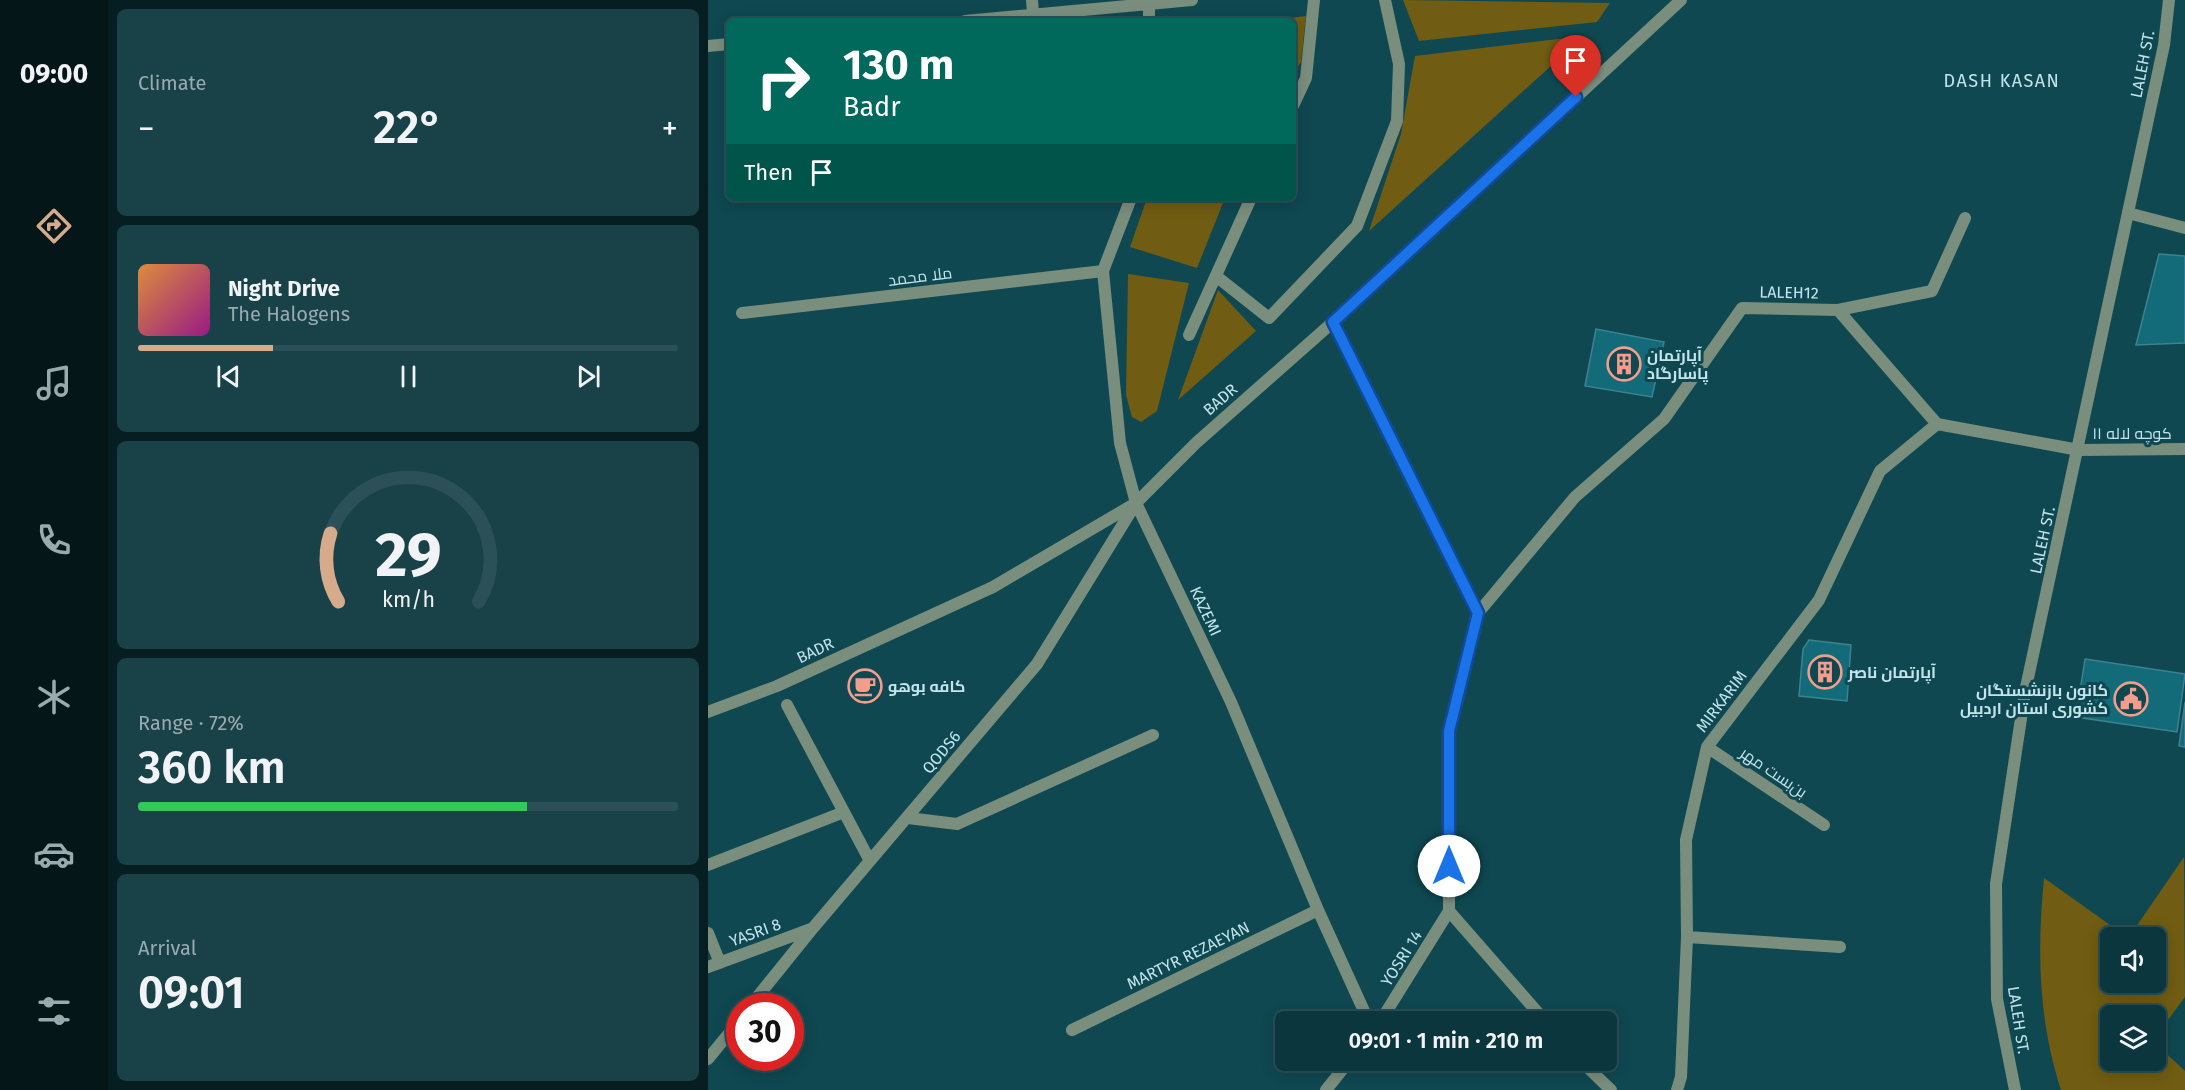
<!DOCTYPE html>
<html lang="en">
<head>
<meta charset="utf-8">
<style>
  body { margin:0; font-family:"Fira Sans",Cairo,sans-serif; background:#194148; color:#f1f3f6; height:100vh; display:flex; flex-direction:column; font-size:22px; white-space:nowrap }
  * { box-sizing:border-box; margin:0 }
  p { font-size:20px; color:#9aabb0 }
  .icon { flex:none; width:33px; height:33px; fill:none; stroke:currentColor; stroke-width:2; stroke-linecap:round; stroke-linejoin:round }
  .map { position:relative; flex:1; overflow:hidden }
  .sheet { display:flex; flex-direction:column; gap:9px; padding:9px; background:#061e22; width:600px }
  .sheet>* { flex:none }
  .hud { position:absolute; left:18px; top:18px; width:570px; height:183px; border-radius:9px; box-shadow:0 3px 15px #0003,0 0 0 2px #2b5057; background:#00695c; color:#fff; overflow:hidden }
  .tools { position:absolute; left:1392px; top:927px; display:grid; gap:12px }
  .tools a { display:grid; place-items:center; width:66px; height:66px; border-radius:9px; background:#0b363d; box-shadow:0 3px 15px #0003,0 0 0 2px #2b5057; font-size:30px }
  .speed { position:absolute; left:18px; top:993px; display:flex; gap:12px; font-size:30px; font-weight:700; text-align:center }
  .speed>* { display:grid; place-content:center; width:78px; height:78px; border-radius:50%; background:#0b363d; box-shadow:0 3px 15px #0003,0 0 0 2px #2b5057; line-height:1 }
  .speed .limit { border:9px solid #d22; background:#fff; color:#111 }
  .pin { position:absolute; display:grid; place-items:center; width:51px; height:51px; color:#fff; margin:-62px -26px; border-radius:50% 50% 50% 0; rotate:-45deg; box-shadow:0 0 6px #0007 }
  .pin .icon { rotate:45deg }
  .me { position:absolute; width:66px; margin:-33px; rotate:0deg; stroke-linejoin:round; filter:drop-shadow(0 0 4px #0008) }
  .turn { display:flex; align-items:center; gap:21px; height:126px; padding:0 18px; font-size:27px }
  .turn .icon { width:78px; height:78px; stroke-width:2.5 }
  .turn b { display:block; font-size:42px; line-height:51px }
  .then { display:flex; align-items:center; height:57px; padding:0 18px; background:#0003; gap:12px; font-size:22px }
  .big { font-size:45px; font-weight:600; line-height:1.1 }
  .sheet .card { flex:1; display:flex; flex-direction:column; justify-content:center; gap:9px; min-width:0; padding:0 21px; border-radius:9px; background:#194148 }
  .sheet .dial { align-items:center; gap:0 }
  .dial svg { height:156px; overflow:visible; fill:none; stroke:#2b5057; stroke-width:7; stroke-linecap:round; text-anchor:middle }
  .dial text { fill:#f1f3f6; stroke:none }
  .song { display:flex; align-items:center; gap:18px }
  .cover { width:72px; height:72px; border-radius:9px; background:linear-gradient(135deg,hsl(30 70% 55%),hsl(310 70% 35%)) }
  .played { height:6px; border-radius:3px; background:linear-gradient(90deg,#d6ab8b 25%,#2b5057 25%) }
  .keys { display:flex; justify-content:space-around; direction:ltr }
  .heat { display:flex; justify-content:space-between; align-items:center; font-size:33px; direction:ltr }
  .charge { height:9px; border-radius:4px; background:linear-gradient(90deg,#34c759 72%,#2b5057 0) }
  .trip { position:absolute; left:567px; top:1011px; width:342px; height:60px; border-radius:9px; background:#0b363d; box-shadow:0 3px 15px #0003,0 0 0 2px #2b5057; font-weight:600; line-height:60px; text-align:center }
  main { display:flex; flex:1; min-height:0 }
  .tabs { display:flex; flex-direction:column; width:108px; justify-content:space-around; align-items:center; background:#041618; color:#9aabb0 }
  .tabs .icon { width:42px; height:42px }
  .tabs .on { color:#d6ab8b }
  .tabs b { font-size:27px; color:#f1f3f6 }
  .map>svg:first-child { display:block }
  .green { fill:#705c12 }
  .building { fill:#136b79; stroke:#3d828f; stroke-width:1.5 }
  .lines { fill:none; stroke-linecap:round; stroke-linejoin:round }
  .minor { stroke:#7a8e7e; stroke-width:12 }
  .tertiary { stroke:#7a8e7e; stroke-width:12 }
  .route-casing { stroke:#114b97; stroke-width:15 }
  .route { stroke:#1a73e8; stroke-width:10 }
  .labels { text-anchor:middle; stroke-width:6; stroke-linejoin:round; paint-order:stroke }
  .street-label { font-size:16px; fill:#c3e4eb; stroke:#0f4851 }
  .poi-label { font-size:16px; font-weight:bold; fill:#c3e4eb; stroke:#0f4851; text-anchor:start }
  .neighbourhood-label { font-size:18px; letter-spacing:1.5px; fill:#c3e4eb; stroke:#0f4851 }
</style>
</head>
<body>
<main>
<nav class="tabs">
<b>09:00</b>
<svg class="icon on" aria-label="directions" viewBox="0 0 24 24"><path d="M12 3l9 9-9 9-9-9zM9 14v-3h6M13 9l2 2-2 2"/></svg>
<svg class="icon" aria-label="music" viewBox="0 0 24 24"><path d="M9 18V5l10-2v13"/><circle cx="6" cy="18" r="3"/><circle cx="16" cy="16" r="3"/></svg>
<svg class="icon" aria-label="phone" viewBox="0 0 24 24"><path d="M5 4h4l2 5-3 2q2 4 5 5l2-3 5 2v4C11 20 4 13 5 4z"/></svg>
<svg class="icon" aria-label="climate" viewBox="0 0 24 24"><path d="M12 3v18M4 7l16 10M4 17L20 7"/></svg>
<svg class="icon" aria-label="car" viewBox="0 0 24 24"><path d="M5 17H2v-5l4-1 3-4h7l3 4 3 1v5h-3M9 17h6M6 11h13"/><circle cx="7" cy="17" r="2"/><circle cx="17" cy="17" r="2"/></svg>
<svg class="icon" aria-label="filters" viewBox="0 0 24 24"><path d="M4 7h16M4 17h16"/><circle cx="9" cy="7" r="2"/><circle cx="15" cy="17" r="2"/></svg>
</nav>
<section class="sheet">
<div class="card"><p>Climate</p>
<div class="heat"><a>−</a><b class="big">22°</b><a>+</a></div>
</div>
<div class="card">
<div class="song"><i class="cover"></i><div><b>Night Drive</b><p>The Halogens</p></div></div>
<div class="played"></div>
<div class="keys"><svg class="icon" aria-label="previous" viewBox="0 0 24 24"><path d="M18 5L8 12l10 7zM5 5v14"/></svg><svg class="icon" aria-label="pause" viewBox="0 0 24 24"><path d="M8 5v14M16 5v14"/></svg><svg class="icon" aria-label="next" viewBox="0 0 24 24"><path d="M6 5l10 7-10 7zM19 5v14"/></svg></div>
</div>
<div class="card dial"><svg viewBox="0 0 100 80">
<path d="M14 69A42 42 0 1 1 86 69"/>
<path d="M14 69A42 42 0 0 1 10 34" stroke="#d6ab8b"/>
<text x="50" y="56" font-size="32" font-weight="700">29</text>
<text x="50" y="72" font-size="11">km/h</text>
</svg></div>
<div class="card"><p>Range · 72%</p><b class="big">360 km</b><div class="charge"></div></div>
<div class="card"><p>Arrival</p><b class="big">09:01</b></div>
</section>
<div class="map">
<svg width="1477" height="1090" viewBox="0 0 1477 1090">
  <rect width="100%" height="100%" fill="#0f4851"/>
  <!-- green -->
  <path class="green" d="M695,0H696L902,3L889,22L711,41Z
    M598,16L593,62L585,76V21H558Z
    M876,36L661,231L693,134L707,56Z
    M439,198H517L489,268L422,247Z
    M420,274L481,283L449,411L433,422L424,417L418,395Z
    M510,290L548,331L470,400Z
    M1476,857L1477,997L1448,1036V1016H1402V1060H1448V1044L1477,1071V1090H1353C1330,1019 1329,951 1336,878L1419,937L1402,938V982H1448V938L1421,937Z"/>
  <!-- building -->
  <path class="building" d="M1451,254L1477,256V343L1428,345Z
    M888,329L956,342L944,397L877,386Z
    M1101,640L1143,645L1139,701L1091,696L1095,649Z
    M1377,659L1477,674L1469,732L1368,717Z
    M1477,702V747L1471,746Z"/>
  <g class="lines">
    <!-- minor -->
    <path class="minor" d="M324,0L325,14
      M441,5V21
      M257,21L484,0
      M0,46L21,44
      M585,106L598,78L606,0
      M423,198L395,271L412,443L428,503L523,702L610,910L661,1022
      M1420,213L1477,228
      M508,276L561,318L649,226L689,121L691,64L677,0
      M1130,310L1224,291L1257,218
      M34,313L395,271
      M625,322L770,613L741,731V911L672,1022
      M481,335L543,198
      M770,613L867,497L956,419L1034,308L1130,310L1229,424L1371,450L1477,449
      M79,705L162,861
      M999,747L1116,825
      M200,818L249,824L445,735
      M0,865L136,812
      M741,911L838,1022
      M0,933L12,963
      M979,937L1132,947
      M0,967L103,929
      M42,1006L105,928L329,664L428,503
      M364,1030L610,910
      M0,1059L32,1020
      M872,1060L903,1090
      M618,1090L642,1060
      M969,1090L973,1077L979,937L978,840L999,747L1111,600L1172,471L1229,424"/>
    <!-- tertiary -->
    <path class="tertiary" d="M0,712L69,686L285,587L428,503L488,443L625,322L973,0
      M1307,1090L1289,999L1288,884L1317,692L1456,45L1461,0"/>
  </g>
  <g class="lines">
    <defs>
      <path id="route" d="M741,866V731L770,613L625,322L868,97"/>
    </defs>
    <!-- route casing -->
    <use href="#route" class="route-casing"/>
    <!-- route -->
    <use href="#route" class="route"/>
  </g>
  <!-- icons -->
  <defs>
    <symbol id="building-ring" viewBox="-11 -11 22 22"><circle r="9.5" fill="#0f4851" stroke="#f49d8c" stroke-width="1.5"/><path d="M-4-6H4V6H1V3H-1V6H-4ZM-2.5-4.3h1.7v1.8h-1.7ZM.8-4.3h1.7v1.8H.8ZM-2.5-1h1.7V.8h-1.7ZM.8-1h1.7V.8H.8Z" fill="#f49d8c"/></symbol>
    <symbol id="cafe-ring" viewBox="-11 -11 22 22"><circle r="9.5" fill="#0f4851" stroke="#f49d8c" stroke-width="1.5"/><path d="M-5.5-4.5H6V0H3Q3 3.5 0 3.5H-2.5Q-5.5 3.5-5.5 0ZM3-3.2v2h1.7v-2ZM-6 4.5H4V6H-6Z" fill="#f49d8c"/></symbol>
    <symbol id="civic-ring" viewBox="-11 -11 22 22"><circle r="9.5" fill="#0f4851" stroke="#f49d8c" stroke-width="1.5"/><path d="M-.6-6.5H3V-4.5H.6V-3L4-1V1h2V6H-6V1h2V-1L-.6-3ZM-1.2 2.5V6h2.4V2.5Z" fill="#f49d8c"/></symbol>
  </defs>
  <g fill-rule="evenodd">
    <use href="#building-ring" x="897" y="345" width="38" height="38"/>
    <use href="#building-ring" x="1098" y="653" width="38" height="38"/>
    <use href="#cafe-ring" x="138" y="667" width="38" height="38"/>
    <use href="#civic-ring" x="1404" y="680" width="38" height="38"/>
  </g>
  <g class="labels">
    <!-- street labels -->
    <g class="street-label">
      <text transform="translate(1434 64) rotate(-79)" y="6">LALEH ST.</text>
      <text transform="translate(212 276) rotate(-7)" y="6">ملا محمد</text>
      <text transform="translate(1081 292) rotate(1)" y="6">LALEH12</text>
      <text transform="translate(512 399) rotate(-41)" y="6">BADR</text>
      <text x="1424" y="439">کوچه لاله ۱۱</text>
      <text transform="translate(1334 540) rotate(-78)" y="6">LALEH ST.</text>
      <text transform="translate(498 611) rotate(65)" y="6">KAZEMI</text>
      <text transform="translate(107 650) rotate(-25)" y="6">BADR</text>
      <text transform="translate(1013 701) rotate(-53)" y="6">MIRKARIM</text>
      <text transform="translate(233 752) rotate(-50)" y="6">QODS6</text>
      <text transform="translate(1066 772) rotate(34)" y="6">بن‌بست مهر</text>
      <text transform="translate(47 932) rotate(-20)" y="6">YASRI 8</text>
      <text transform="translate(480 955) rotate(-26)" y="6">MARTYR REZAEYAN</text>
      <text transform="translate(693 958) rotate(-58)" y="6">YOSRI 14</text>
      <text transform="translate(1311 1020) rotate(81)" y="6">LALEH ST.</text>
    </g>
    <!-- poi labels -->
    <g class="poi-label">
      <text x="939" y="361">آپارتمان<tspan x="939" dy="18">پاسارگاد</tspan></text>
      <text x="1140" y="678">آپارتمان ناصر</text>
      <text x="180" y="692">کافه بوهو</text>
      <text x="1400" y="696" text-anchor="end">کانون بازنشستگان<tspan x="1400" dy="18">کشوری استان اردبیل</tspan></text>
    </g>
    <!-- neighbourhood labels -->
    <g class="neighbourhood-label">
      <text x="1294" y="87">DASH KASAN</text>
    </g>
  </g>
</svg>
<div class="tools">
<a><svg class="icon" aria-label="sound" viewBox="0 0 24 24"><path d="M4 9h4l5-4v14l-5-4H4zM17 9q2 3 0 6"/></svg></a>
<a><svg class="icon" aria-label="layers" viewBox="0 0 24 24"><path d="M12 4l9 5-9 5-9-5zM3 14l9 5 9-5"/></svg></a>
</div>
<div class="speed"><div class="limit">30</div></div>
<div class="pin" style="left:868px;top:97px;background:#d93025"><svg class="icon" aria-label="arrive" viewBox="0 0 24 24"><path d="M6 21V4h12l-3 4 3 4H6"/></svg></div>
<svg class="me" style="left:741px;top:866px" viewBox="-20 -20 40 40"><circle r="19" fill="#fff"/><path d="M0-13L10 11 0 6-10 11z" fill="#1a73e8"/></svg>
<div class="trip">09:01 · 1 min · 210 m</div>
<div class="hud">
<div class="turn"><svg class="icon" aria-label="right" viewBox="0 0 24 24"><path d="M7 20v-9h11M14 6l5 5-5 5"/></svg><div><b>130 m</b>Badr</div></div>
<div class="then">Then<svg class="icon" aria-label="arrive" viewBox="0 0 24 24"><path d="M6 21V4h12l-3 4 3 4H6"/></svg></div>
</div>
</div>
</main>
</body>
</html>
